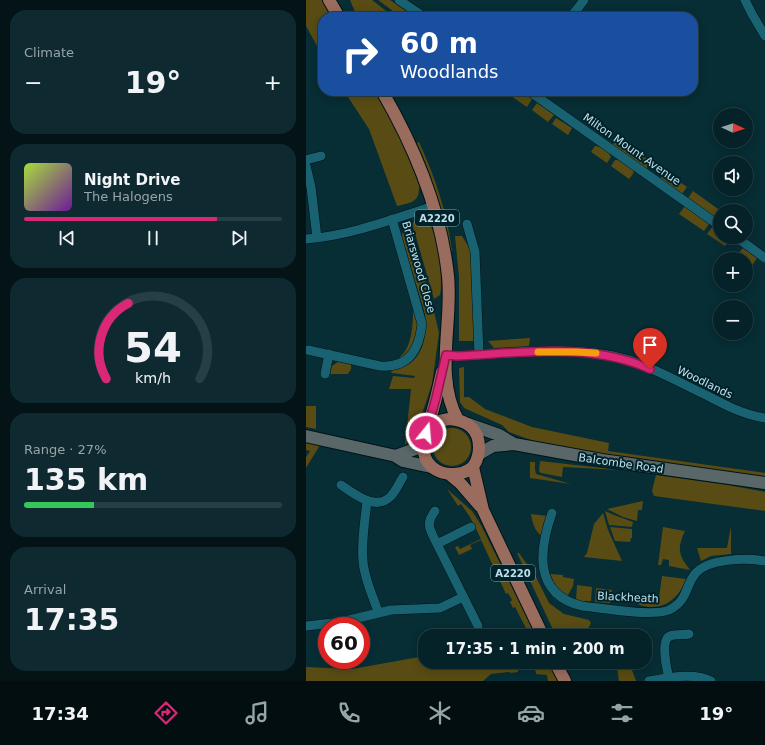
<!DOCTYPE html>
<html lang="en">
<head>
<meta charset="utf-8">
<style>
  body { margin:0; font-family:"DejaVu Sans",sans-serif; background:#0e2a30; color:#f1f3f6; height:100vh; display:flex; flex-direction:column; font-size:15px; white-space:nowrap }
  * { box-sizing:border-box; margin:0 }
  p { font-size:13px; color:#97a4a8 }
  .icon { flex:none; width:22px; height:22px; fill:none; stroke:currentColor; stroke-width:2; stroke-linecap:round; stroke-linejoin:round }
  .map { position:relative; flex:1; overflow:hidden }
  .sheet { display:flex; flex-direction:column; gap:10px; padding:10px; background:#031316; width:306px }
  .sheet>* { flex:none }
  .top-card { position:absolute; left:12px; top:12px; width:380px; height:84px; border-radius:16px; box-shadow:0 2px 10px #0003,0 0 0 1px #263f45; background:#1a4fa0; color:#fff; overflow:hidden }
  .needle { width:26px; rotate:93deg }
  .controls { position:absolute; left:407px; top:108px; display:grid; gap:8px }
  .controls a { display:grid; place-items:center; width:40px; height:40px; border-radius:50%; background:#052228; box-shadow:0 2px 10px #0003,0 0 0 1px #263f45; font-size:20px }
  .speed { position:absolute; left:12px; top:617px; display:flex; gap:8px; font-size:20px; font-weight:700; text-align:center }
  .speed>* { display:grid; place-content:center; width:52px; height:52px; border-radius:50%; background:#052228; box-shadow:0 2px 10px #0003,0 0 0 1px #263f45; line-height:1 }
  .speed .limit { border:6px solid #d22; background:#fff; color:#111 }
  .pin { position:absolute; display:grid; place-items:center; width:34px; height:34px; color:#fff; margin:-41px -17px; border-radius:50% 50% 50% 0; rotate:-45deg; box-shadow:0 0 4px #0007 }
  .pin .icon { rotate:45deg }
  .me { position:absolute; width:44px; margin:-22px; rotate:17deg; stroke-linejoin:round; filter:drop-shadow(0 0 3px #0008) }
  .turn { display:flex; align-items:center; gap:14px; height:84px; padding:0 16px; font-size:18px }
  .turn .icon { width:52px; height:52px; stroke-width:2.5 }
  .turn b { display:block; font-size:28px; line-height:34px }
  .big { font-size:30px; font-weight:700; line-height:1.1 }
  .sheet .tile { flex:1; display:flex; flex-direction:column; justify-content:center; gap:6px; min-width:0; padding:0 14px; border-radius:16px; background:#0e2a30 }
  .sheet .dial { align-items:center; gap:0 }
  .dial svg { height:104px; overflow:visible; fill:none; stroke:#263f45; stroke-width:7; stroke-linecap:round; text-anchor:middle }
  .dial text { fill:#f1f3f6; stroke:none }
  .song { display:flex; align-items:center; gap:12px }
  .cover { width:48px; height:48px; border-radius:6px; background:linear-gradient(135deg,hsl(80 70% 55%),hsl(280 70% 35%)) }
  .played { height:4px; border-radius:2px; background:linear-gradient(90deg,#db2777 75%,#263f45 75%) }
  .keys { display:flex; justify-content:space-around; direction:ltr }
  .heat { display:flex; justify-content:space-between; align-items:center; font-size:22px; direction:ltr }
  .charge { height:6px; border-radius:3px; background:linear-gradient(90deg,#34c759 27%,#263f45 0) }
  .trip { position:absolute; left:112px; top:629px; width:234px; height:40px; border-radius:16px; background:#052228; box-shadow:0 2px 10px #0003,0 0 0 1px #263f45; font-weight:700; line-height:40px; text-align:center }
  .tab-bar { display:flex; height:64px; justify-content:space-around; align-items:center; background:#020e10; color:#97a4a8 }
  .tab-bar .icon { width:28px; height:28px }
  .tab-bar .active { color:#db2777 }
  .tab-bar b { font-size:18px; color:#f1f3f6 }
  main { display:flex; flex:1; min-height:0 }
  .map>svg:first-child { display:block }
  .green { fill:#584c14 }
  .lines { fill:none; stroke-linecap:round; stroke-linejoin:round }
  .street-casing { stroke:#011319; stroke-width:10 }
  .secondary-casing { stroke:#011319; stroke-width:14 }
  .primary-casing { stroke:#011319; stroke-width:14 }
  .street { stroke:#196272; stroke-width:9 }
  .secondary { stroke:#5a6768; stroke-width:12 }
  .primary { stroke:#9a6c5e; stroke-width:12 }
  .route-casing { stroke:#8e194d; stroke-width:10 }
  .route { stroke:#db2777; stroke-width:7 }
  .slow { stroke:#f59e0b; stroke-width:7 }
  .labels { text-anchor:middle; stroke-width:4; stroke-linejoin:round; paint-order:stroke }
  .shield { fill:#00232b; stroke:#86a7b0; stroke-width:1 }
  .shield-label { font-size:10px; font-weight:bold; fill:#bfe0e9 }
  .street-label { font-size:11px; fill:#bfe0e9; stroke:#00232b }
</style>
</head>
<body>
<main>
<section class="sheet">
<div class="tile"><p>Climate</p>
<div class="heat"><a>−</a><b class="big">19°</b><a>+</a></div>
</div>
<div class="tile">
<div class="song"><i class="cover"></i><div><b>Night Drive</b><p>The Halogens</p></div></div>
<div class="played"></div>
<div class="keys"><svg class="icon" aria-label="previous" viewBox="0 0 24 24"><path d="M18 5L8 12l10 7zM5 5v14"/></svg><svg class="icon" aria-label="pause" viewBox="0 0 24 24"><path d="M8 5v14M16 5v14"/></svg><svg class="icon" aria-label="next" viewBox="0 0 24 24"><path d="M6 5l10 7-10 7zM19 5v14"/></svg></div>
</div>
<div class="tile dial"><svg viewBox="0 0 100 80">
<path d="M14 69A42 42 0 1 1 86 69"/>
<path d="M14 69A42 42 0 0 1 31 11" stroke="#db2777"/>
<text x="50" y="56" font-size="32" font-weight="700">54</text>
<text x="50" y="72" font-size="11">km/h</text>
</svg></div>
<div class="tile"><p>Range · 27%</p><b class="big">135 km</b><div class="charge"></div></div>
<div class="tile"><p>Arrival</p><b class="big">17:35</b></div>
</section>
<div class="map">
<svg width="459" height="681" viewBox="0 0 459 681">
  <rect width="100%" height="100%" fill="#072d35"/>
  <!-- green -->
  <path class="green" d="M0,0H17L27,17H17V57L0,26Z
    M44,0H66L88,17H51Z
    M72,0H84L109,17H95Z
    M38,91H70L87,120L113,184C114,202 107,202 91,206L63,129Z
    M204,91H214L226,99L221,107L202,94Z
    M231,103L248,115L242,122L226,110Z
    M250,118L266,128L262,135L246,124Z
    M310,138L346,162L340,169L307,146V144Z
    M113,142C129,177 141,212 146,251H144C137,213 127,178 111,143Z
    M289,146C295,146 303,152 305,157L301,163L285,152Z
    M309,160H312L328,170L327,174L323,179L305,166Z
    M358,171L381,187L376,194L354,180Z
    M387,191L415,211L414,220H412L382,198Z
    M379,206L403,224L398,231L373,214Z
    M114,221C119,222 122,223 125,227C133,237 137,282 134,295L128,299L106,223Z
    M103,225L127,307L133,333L126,384L111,429L99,445L105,389H83L87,376L108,378L109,376L86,373L85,371C91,369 98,367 103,364C119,353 121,331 119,314L96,237L97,230Z
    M407,226L414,231V237H422L424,238L419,246L401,234Z
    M149,236H156L166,252L168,341H153V277Z
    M437,248L451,258L446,266L440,262V259H436L431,255Z
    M107,310C109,314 111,318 112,322C114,335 105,351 95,358L94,357C106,347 107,325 107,310Z
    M224,338L223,346L188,348L182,341Z
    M32,362L45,363V369L42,374H24L26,366Z
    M158,367V397H163L179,409L226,427L303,443L302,451L459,473V477L284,453L233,443L203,432L196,425L158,408L154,402L153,368Z
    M0,406H10V429L0,427Z
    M127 447a19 19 0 1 1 38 0a19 19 0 1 1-38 0Z
    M0,442L14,445L0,468V457L4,451L0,450Z
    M234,461L314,470L257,467L256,477L235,473L233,471Z
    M224,462H229V469L230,474L265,484L224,478Z
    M350,475L422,485L459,492V511L348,496L346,491Z
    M141,489L166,511L175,525L230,636H224L209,607L207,608L204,602L206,600L202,593L200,594L175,540L164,545L166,549L153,555L149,547L152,546L154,549L175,539L164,517L155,504L152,506Z
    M337,501L336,510H332L331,521L317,517L301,509Z
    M299,511L308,515L327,522L326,527L303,525Z
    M297,513L302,530L316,561L278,557L281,553L288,524Z
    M225,514L242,516L236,536C229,532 226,522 225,514Z
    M425,526V554L405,556L395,561L391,548H421Z
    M304,527L326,529V538H325L324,542L309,541Z
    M357,527L379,531C371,548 372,555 384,570L363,566V560L357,559L355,565H352Z
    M211,553H213L230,577L243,603L258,614L283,620L285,623L282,629L262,636H250Z
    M244,574L257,575V577L268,579L267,586L262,595L260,596L249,585Z
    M356,576L380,579C376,589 372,596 363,602C354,609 328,610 326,595L353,598Z
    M271,585L286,587L285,601H270Z
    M290,588L306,590L304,603L289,602Z
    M119,656V662H243L252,681H242L241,675L230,674L229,667L212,669V672L205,673L203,672L185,674L177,681H0V667L46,669Z
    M310,662H322L326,670L330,681H313Z"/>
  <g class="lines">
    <defs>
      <path id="street" d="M93,0L118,17
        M439,0L446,14L459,36
        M265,17L278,0
        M223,91L414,226
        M0,160L15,156
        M0,166L5,187L11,238
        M161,224L169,252L173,355
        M430,237L459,258
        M0,239C43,236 87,219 128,206
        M2,350L74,366C103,368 113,350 116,324L86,219
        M140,355L151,356C205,354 278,343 329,362C353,371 377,384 400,395C419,405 438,415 459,418
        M19,374L23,354
        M35,485C49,494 70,512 85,496C90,491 93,483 97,477
        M61,501C59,521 55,542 57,561C58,578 67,596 72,612
        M129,511C119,524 124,530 131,544
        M246,513C233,550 227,594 276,606C295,608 347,617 363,610C382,601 379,586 389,574C402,558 441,558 459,561
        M165,527L131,544L172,626
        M0,626L35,622L85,610L134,608L157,597
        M363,678C361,670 354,640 364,636C369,634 378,635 383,634
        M343,681C362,678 387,672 405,681"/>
      <path id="secondary" d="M162,424L193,435L208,444
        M0,436L90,456L117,446
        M173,454L187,446L208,444L296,460L459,483
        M89,456L97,461L125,467"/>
      <path id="primary" d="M23,0L33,17
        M76,91C109,148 135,210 142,276C147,322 128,377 152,420
        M143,419C160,420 173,428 173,447C173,453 172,459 168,465C166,469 161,471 156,473C146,475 134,474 126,467C115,458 114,435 126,425C131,421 137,420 143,419Z
        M121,431L130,398L136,372
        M167,467L177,510L237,636
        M143,474L155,484L174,506
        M249,662L259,681"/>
    </defs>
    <!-- street casing -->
    <use href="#street" class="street-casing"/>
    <!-- secondary casing -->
    <use href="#secondary" class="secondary-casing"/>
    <!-- primary casing -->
    <use href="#primary" class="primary-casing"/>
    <!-- street -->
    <use href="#street" class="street"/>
    <!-- secondary -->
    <use href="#secondary" class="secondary"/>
    <!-- primary -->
    <use href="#primary" class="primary"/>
  </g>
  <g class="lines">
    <defs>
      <path id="route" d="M120,433L130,398L140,355L151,356C216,353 284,342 344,369"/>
    </defs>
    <!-- route casing -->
    <use href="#route" class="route-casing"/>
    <!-- route -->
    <use href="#route" class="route"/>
    <!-- slow -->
    <path class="slow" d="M232,352H271L290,353"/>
  </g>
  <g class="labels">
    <!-- shield labels -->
    <g class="shield">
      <rect x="109" y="210" width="44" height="16" rx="3"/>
      <rect x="185" y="565" width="44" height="16" rx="3"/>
    </g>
    <g class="shield-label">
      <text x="131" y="222">A2220</text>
      <text x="207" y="577">A2220</text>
    </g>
    <!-- street labels -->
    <g class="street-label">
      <text transform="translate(326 149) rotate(35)" y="4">Milton Mount Avenue</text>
      <text transform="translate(113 267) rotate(74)" y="4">Briarswood Close</text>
      <text transform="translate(399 382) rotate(26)" y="4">Woodlands</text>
      <text transform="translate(315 463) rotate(8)" y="4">Balcombe Road</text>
      <text transform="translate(322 597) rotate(3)" y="4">Blackheath</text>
    </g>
  </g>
</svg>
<div class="controls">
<a><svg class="needle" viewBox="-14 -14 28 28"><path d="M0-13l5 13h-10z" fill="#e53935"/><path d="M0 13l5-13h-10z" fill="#97a4a8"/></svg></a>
<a><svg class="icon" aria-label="sound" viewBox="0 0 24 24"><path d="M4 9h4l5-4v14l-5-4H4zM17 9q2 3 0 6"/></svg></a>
<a><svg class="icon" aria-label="search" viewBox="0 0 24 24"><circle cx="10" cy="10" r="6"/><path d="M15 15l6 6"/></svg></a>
<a>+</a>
<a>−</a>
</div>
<div class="speed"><div class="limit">60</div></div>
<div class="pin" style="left:344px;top:369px;background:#d93025"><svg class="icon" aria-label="arrive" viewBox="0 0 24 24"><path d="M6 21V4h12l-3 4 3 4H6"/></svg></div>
<svg class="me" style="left:120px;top:433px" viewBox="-20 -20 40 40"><circle r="17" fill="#db2777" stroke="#fff" stroke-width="3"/><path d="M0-11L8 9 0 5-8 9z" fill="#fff"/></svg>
<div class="trip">17:35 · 1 min · 200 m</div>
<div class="top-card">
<div class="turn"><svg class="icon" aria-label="right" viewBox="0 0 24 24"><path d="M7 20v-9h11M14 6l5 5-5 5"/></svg><div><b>60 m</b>Woodlands</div></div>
</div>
</div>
</main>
<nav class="tab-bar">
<b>17:34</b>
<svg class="icon active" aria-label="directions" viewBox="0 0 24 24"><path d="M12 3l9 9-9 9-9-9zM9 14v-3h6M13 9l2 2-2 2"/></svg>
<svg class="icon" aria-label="music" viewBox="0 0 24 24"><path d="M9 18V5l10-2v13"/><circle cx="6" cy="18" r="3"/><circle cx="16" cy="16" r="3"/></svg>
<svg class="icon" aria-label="phone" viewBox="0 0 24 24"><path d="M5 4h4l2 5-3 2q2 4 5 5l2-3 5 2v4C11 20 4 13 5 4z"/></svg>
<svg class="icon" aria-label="climate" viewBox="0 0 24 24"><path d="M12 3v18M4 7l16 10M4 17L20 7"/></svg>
<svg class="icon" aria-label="car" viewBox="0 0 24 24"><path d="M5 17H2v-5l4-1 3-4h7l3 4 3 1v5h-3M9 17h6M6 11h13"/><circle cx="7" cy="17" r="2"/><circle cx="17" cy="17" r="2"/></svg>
<svg class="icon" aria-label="filters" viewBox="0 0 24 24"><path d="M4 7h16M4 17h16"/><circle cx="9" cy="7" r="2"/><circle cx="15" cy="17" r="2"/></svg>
<b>19°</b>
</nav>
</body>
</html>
